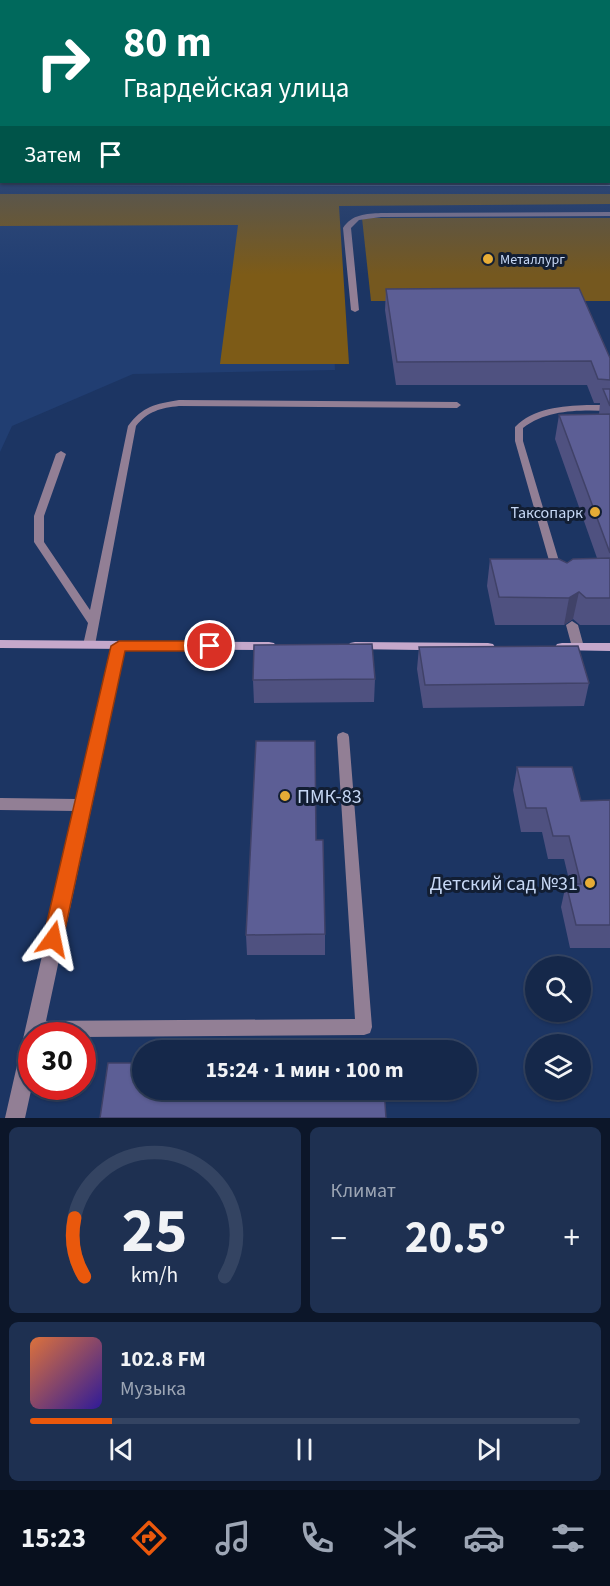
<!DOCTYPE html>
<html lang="ru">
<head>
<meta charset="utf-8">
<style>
  body { margin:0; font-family:"Source Sans 3",sans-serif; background:#1e3051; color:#f1f3f6; height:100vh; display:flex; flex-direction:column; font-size:22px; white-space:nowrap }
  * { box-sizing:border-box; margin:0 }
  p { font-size:20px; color:#9da6b5 }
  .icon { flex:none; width:33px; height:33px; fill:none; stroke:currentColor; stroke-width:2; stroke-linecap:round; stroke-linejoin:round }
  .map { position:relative; height:1118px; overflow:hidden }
  .drawer { display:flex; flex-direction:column; gap:9px; padding:9px; background:#0c1629; flex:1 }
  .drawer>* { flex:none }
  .guide { position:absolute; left:0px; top:0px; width:610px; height:183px; box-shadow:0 2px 4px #0004,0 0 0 2px #344462; background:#00695c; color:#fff; overflow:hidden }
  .buttons { position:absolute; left:525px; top:956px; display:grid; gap:12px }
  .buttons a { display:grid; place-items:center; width:66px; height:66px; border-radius:50%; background:#15284a; box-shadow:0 2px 4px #0004,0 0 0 2px #344462; font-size:30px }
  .speed { position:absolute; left:18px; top:1022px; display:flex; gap:12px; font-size:30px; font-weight:700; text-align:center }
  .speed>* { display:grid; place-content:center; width:78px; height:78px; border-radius:50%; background:#15284a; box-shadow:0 2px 4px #0004,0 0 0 2px #344462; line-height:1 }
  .speed .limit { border:9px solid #d22; background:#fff; color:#111 }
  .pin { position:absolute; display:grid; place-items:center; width:51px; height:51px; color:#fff; margin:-26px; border:3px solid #fff; border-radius:50%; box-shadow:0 2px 6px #0007 }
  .me { position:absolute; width:66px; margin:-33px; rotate:12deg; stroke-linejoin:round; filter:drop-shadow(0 0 4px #0008) }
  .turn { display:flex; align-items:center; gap:21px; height:126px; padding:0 24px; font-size:27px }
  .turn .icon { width:78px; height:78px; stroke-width:2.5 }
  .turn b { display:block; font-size:42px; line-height:51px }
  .then { display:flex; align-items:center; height:57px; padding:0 24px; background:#0003; gap:12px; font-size:22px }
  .big { font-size:45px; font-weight:700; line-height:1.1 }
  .drawer .widget { flex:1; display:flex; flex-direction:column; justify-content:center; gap:9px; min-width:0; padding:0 21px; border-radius:9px; background:#1e3051 }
  .drawer .dial { align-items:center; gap:0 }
  .dial svg { height:156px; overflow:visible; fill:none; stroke:#344462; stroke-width:7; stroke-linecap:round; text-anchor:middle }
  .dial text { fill:#f1f3f6; stroke:none }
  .song { display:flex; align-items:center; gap:18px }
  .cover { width:72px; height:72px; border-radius:9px; background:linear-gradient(135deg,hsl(20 70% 55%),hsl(250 70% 35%)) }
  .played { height:6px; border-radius:3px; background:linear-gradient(90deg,#ea580c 15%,#344462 15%) }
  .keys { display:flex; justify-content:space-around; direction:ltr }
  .heat { display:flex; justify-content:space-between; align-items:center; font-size:33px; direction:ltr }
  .drawer .tiles { flex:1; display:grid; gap:9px; grid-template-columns:1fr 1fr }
  .widget:last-child { grid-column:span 2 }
  .trip { position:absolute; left:132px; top:1040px; width:345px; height:60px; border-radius:30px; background:#15284a; box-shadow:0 2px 4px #0004,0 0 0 2px #344462; font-weight:700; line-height:60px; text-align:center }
  .tab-bar { display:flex; height:96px; justify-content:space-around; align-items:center; background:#08101e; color:#9da6b5 }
  .tab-bar .icon { width:42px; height:42px }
  .tab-bar .selected { color:#ea580c }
  .tab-bar b { font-size:27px; color:#f1f3f6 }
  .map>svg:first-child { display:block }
  .built { fill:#213e72 }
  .green { fill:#75581f }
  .forest { fill:#7d5b17 }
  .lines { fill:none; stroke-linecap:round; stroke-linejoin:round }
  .lane { fill:#927f95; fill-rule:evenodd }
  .street { fill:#927f95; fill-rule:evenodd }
  .secondary { fill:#c5a8cb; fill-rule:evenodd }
  .rail-casing { stroke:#788db2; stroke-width:4 }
  .rail { stroke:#121e33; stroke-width:2; stroke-dasharray:7; stroke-linecap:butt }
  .wall { fill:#4f5180 }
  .shaded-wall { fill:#404268 }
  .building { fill:#5c5e95; stroke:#404268; stroke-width:1.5 }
  .route { fill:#ea580c; stroke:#983908; stroke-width:1.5 }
  .poi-dot { fill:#e6ac36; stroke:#121e33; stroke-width:2 }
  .labels { text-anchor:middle; stroke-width:6; stroke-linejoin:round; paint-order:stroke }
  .far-poi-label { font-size:14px; fill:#c7d8f5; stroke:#121e33; text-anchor:start }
  .poi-label { font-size:16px; fill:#c7d8f5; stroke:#121e33; text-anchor:end }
  .near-poi-label { font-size:20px; fill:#c7d8f5; stroke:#121e33; text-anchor:start }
</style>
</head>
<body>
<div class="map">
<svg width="610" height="1118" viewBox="0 0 610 1118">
  <rect width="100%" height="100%" fill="#1c3563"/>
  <!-- built -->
  <path class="built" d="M328,209L335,370L133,374L12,426L0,452V211Z"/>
  <!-- green -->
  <path class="green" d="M362,218H610V301H371Z"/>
  <!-- forest -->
  <path class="forest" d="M0,194H610V204L339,206L349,364H220L238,225L0,226Z"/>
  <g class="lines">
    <!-- lane -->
    <path class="lane" d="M609,147H610V151H609Z
      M609,167H610V171H609Z
      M179,400L457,402L461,405L457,408L179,406C161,408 148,411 136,426L95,645L93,648H85L83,645L88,623L34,542V516L56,454L61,451L66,454L44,516V542L90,610L128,426C143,406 155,404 179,400Z
      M587,405H610V411C580,410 548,409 523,428V441L562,571L557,574L552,571L515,441V427C533,408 562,406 587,405Z
      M572,621L578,625L584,647L582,650H574L572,647L566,625Z
      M343,732L348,734L349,737L372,1027L370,1033L364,1035L82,1037V1035H28L26,1029L28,1023L34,1021L355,1019L337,737L338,734Z"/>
    <!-- street -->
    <path class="street" d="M610,212V216L381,217L359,220L351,228L359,310L355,312L351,310L343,228C352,214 366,214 381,213Z
      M119,642L124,643L126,646L43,1035H32V1086L25,1118H5L75,811L0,810V798L77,799L112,646L114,643Z"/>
    <!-- secondary -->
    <path class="secondary" d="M0,640L269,642L274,643L276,646L274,649L269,650L0,648Z
      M355,642L488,643L493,644L495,647L493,650L488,651L350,649L348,646L350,643Z
      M562,643H610V651L557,650L555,647L557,644Z"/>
    <defs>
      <path id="rail" d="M0,183L610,184"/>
    </defs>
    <!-- rail casing -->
    <use href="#rail" class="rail-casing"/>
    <!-- rail -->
    <use href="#rail" class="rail"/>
  </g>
  <!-- wall -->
  <path class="wall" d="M386,289L610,358V625H580L573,619L564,625H495L487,586L490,559L567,563L597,558L555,439L559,415L599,414L600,403H594L587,385H396L385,310Z
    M419,647L589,683L584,706L423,708L417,669Z
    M375,679L374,702L254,703L253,680Z
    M517,767L581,801L610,800V948H570L561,907L566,884H570L564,859H548L542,832H521L513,790Z
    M316,840L325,934V955H247L246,935Z"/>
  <!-- shaded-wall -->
  <path class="shaded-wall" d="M579,592L573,619L564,625L569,598Z"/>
  <!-- building -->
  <path class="building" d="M579,288L610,358V380L598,379L591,361L397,362L386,289Z
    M603,389H610V406Z
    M610,414V553L559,415Z
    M610,558V598H586L579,592L569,598L499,597L490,559H559L567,563L573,559Z
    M372,644L375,679L253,680L254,645Z
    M578,646L589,683L425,685L419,647Z
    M256,741H315L316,840H323L325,934L246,935Z
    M517,767H572L581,801L610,800V925H576L566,884H581L569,836H553L546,808H526Z
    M108,1063H142V1089H384L386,1118H100Z"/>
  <!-- sky -->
  <linearGradient id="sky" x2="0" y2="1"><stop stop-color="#0f1d36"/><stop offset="0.43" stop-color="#3a517c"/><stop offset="1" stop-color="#3a517c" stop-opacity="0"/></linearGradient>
  <rect width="610" height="275" fill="url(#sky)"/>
  <!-- route -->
  <path class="route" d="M119,641H210L218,646L210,651H125L63,939L61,946L53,948L46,946L43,939L111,646Z"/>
  <!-- markers -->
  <g class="poi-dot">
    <circle cx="488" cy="259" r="6"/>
    <circle cx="595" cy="512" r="6"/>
    <circle cx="285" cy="796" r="6"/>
    <circle cx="590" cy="883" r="6"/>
  </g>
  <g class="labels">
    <!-- far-poi labels -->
    <g class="far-poi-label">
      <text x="500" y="264">Металлург</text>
    </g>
    <!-- poi labels -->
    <g class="poi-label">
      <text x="583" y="518">Таксопарк</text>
    </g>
    <!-- near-poi labels -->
    <g class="near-poi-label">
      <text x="297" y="803">ПМК-83</text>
      <text x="578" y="890" text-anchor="end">Детский сад №31</text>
    </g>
  </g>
</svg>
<div class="buttons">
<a><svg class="icon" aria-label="search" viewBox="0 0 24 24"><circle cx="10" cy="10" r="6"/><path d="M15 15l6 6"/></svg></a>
<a><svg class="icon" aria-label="layers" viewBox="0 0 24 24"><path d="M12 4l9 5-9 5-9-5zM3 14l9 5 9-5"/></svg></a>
</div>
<div class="speed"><div class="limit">30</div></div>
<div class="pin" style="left:210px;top:646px;background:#d93025"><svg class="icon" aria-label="arrive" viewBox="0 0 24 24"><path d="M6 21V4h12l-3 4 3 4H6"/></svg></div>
<svg class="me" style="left:53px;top:939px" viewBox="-20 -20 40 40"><path d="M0-17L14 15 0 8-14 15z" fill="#ea580c" stroke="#fff" stroke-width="4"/></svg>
<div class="trip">15:24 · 1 мин · 100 m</div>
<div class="guide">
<div class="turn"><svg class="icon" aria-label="right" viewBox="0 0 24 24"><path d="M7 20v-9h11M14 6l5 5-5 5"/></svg><div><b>80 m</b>Гвардейская улица</div></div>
<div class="then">Затем<svg class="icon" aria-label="arrive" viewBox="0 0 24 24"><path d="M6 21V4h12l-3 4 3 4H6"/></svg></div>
</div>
</div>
<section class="drawer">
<div class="tiles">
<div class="widget dial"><svg viewBox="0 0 100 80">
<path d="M14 69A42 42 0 1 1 86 69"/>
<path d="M14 69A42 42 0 0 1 9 39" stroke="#ea580c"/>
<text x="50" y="56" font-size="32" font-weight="700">25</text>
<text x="50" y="72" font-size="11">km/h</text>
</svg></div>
<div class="widget"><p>Климат</p>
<div class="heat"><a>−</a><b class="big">20.5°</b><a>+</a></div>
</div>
<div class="widget">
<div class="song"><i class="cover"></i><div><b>102.8 FM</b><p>Музыка</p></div></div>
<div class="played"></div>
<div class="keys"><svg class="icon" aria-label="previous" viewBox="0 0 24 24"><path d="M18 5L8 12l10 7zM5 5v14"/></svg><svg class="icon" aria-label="pause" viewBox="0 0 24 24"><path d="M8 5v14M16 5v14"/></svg><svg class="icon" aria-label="next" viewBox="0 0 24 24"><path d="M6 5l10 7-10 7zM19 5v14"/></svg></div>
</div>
</div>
</section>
<nav class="tab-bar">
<b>15:23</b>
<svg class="icon selected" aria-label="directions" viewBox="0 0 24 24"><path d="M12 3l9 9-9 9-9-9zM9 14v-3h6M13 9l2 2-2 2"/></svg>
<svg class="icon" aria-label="music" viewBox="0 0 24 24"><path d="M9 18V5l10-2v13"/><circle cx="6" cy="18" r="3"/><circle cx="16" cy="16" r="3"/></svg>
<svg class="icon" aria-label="phone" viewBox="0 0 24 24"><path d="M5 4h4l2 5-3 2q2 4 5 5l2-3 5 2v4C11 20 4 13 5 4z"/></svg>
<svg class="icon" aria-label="climate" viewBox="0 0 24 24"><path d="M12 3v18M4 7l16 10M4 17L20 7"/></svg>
<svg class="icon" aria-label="car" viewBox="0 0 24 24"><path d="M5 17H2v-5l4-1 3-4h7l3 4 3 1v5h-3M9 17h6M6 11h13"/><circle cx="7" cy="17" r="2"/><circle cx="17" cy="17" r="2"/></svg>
<svg class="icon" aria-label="filters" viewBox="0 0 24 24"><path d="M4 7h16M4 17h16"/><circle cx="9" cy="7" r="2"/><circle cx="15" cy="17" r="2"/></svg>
</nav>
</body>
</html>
